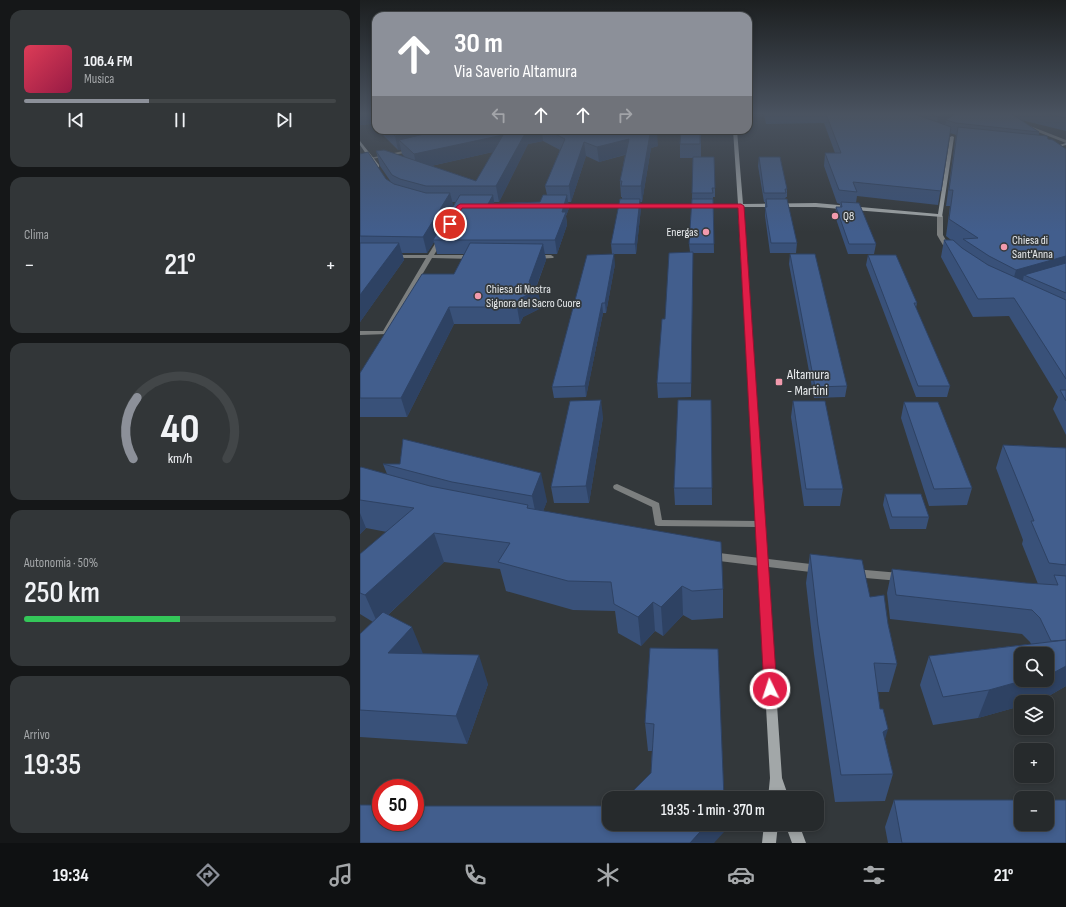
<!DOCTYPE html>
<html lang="it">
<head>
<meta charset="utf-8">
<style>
  body { margin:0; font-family:"Sofia Sans Condensed",sans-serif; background:#323638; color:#f1f3f6; height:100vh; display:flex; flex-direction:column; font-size:15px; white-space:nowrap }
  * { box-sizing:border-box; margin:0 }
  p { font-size:13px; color:#a4a7a9 }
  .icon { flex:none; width:22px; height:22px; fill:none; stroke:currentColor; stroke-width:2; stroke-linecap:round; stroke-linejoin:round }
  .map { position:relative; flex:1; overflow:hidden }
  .panel { display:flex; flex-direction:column; gap:10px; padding:10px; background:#151718; width:360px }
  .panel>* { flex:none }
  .banner { position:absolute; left:12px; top:12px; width:380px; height:122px; border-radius:12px; box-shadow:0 2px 6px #0003,0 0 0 1px #424648; background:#8c9099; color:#fff; overflow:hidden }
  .controls { position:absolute; left:654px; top:647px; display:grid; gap:8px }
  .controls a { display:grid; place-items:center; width:40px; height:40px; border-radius:8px; background:#262a2c; box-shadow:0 2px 6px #0003,0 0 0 1px #424648; font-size:20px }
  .speed { position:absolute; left:12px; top:779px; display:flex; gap:8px; font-size:20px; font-weight:700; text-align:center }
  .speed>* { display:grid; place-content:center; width:52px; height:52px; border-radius:50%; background:#262a2c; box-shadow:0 2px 6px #0003,0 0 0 1px #424648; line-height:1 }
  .speed .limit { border:6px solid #d22; background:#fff; color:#111 }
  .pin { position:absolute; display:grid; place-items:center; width:34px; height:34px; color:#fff; margin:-17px; border:2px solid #fff; border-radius:50%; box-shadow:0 1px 4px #0007 }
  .me { position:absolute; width:44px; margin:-22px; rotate:356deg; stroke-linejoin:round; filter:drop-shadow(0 0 3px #0008) }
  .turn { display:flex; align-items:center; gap:14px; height:84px; padding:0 16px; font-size:18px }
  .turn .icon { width:52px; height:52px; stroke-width:2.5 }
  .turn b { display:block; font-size:28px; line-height:34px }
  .lanes { display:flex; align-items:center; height:38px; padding:0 16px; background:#0003; justify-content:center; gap:20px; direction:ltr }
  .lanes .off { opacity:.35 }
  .big { font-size:30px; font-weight:600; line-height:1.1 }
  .panel .card { flex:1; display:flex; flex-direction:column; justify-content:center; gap:6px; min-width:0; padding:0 14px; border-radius:12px; background:#323638 }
  .panel .dial { align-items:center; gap:0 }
  .dial svg { height:104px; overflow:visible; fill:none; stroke:#424648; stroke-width:7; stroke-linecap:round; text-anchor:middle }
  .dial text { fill:#f1f3f6; stroke:none }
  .song { display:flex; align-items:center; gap:12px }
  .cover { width:48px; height:48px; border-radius:6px; background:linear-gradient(135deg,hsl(350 70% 55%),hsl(340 70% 35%)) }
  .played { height:4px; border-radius:2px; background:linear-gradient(90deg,#8c9099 40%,#424648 40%) }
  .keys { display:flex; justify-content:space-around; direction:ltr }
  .heat { display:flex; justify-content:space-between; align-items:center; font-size:22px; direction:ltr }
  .charge { height:6px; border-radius:3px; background:linear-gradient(90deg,#34c759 50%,#424648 0) }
  .trip { position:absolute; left:242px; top:791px; width:222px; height:40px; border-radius:12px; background:#262a2c; box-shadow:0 2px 6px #0003,0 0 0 1px #424648; font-weight:600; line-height:40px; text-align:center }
  .dock { display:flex; height:64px; justify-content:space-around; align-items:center; background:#0f1112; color:#a4a7a9 }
  .dock .icon { width:28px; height:28px }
  .dock .selected { color:#8c9099 }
  .dock b { font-size:18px; color:#f1f3f6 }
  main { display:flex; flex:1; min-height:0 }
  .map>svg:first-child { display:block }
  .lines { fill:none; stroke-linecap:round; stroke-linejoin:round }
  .minor { fill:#7c7f7f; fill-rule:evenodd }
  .tertiary { fill:#7c7f7f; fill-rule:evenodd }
  .secondary { fill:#a2a7a8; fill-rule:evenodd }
  .wall { fill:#395179; fill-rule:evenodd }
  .shaded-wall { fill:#2e4263 }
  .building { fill:#425e8d; stroke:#2e4263 }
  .route { fill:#e11d48; stroke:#92132f }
  .poi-dot { fill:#f29aad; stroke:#33383b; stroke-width:1.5 }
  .labels { text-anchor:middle; stroke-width:3.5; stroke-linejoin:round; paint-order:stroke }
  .far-poi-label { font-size:12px; fill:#e9ecee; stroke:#33383b; text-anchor:start }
  .poi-label { font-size:14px; fill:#e9ecee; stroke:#33383b; text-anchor:start }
</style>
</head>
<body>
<main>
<section class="panel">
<div class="card">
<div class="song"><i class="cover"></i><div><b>106.4 FM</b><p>Musica</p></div></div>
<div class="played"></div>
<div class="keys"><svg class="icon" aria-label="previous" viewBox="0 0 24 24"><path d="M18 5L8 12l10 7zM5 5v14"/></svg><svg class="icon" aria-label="pause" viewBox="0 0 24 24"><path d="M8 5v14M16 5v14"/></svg><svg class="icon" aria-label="next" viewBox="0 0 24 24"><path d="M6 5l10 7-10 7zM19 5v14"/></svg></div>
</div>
<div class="card"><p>Clima</p>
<div class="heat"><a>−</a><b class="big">21°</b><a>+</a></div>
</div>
<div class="card dial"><svg viewBox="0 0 100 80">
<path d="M14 69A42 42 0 1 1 86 69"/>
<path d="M14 69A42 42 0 0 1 17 22" stroke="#8c9099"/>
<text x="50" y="56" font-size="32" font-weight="700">40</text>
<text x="50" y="72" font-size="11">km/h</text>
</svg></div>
<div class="card"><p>Autonomia · 50%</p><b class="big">250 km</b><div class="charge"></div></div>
<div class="card"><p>Arrivo</p><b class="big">19:35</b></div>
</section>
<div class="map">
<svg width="706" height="843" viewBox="0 0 706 843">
  <rect width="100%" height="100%" fill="#33383b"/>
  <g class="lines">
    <!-- minor -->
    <path class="minor" d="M53,149H55V151L12,159L10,158Z
      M580,214L583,216V235L592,251L591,252H587L577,235V216Z
      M80,238L83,240L74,255H113L116,257L113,259L72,258L27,334L0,335V331H23L66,258H33L31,257V255H68L78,239Z
      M191,255L194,257L193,258L175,259L172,257L175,255Z
      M257,484L299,503L302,520L399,521L402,522L404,524L402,526L399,527L298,526L295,525L292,507L254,489L253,487L254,485Z
      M351,552L459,565L463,566L464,569L463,572L459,573L351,560L348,559L346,556L348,553Z
      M494,569L540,573L544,574L545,577L544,580L540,581L494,577L490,576L489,573L490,570Z"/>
    <!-- tertiary -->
    <path class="tertiary" d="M663,124H665L706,140V143L663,126Z"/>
    <!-- secondary -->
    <path class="secondary" d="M373,130H377L383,204L456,203L578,214L590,137L592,136L594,137L582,217L456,207H383L422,778L429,798H408L410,778L378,207L197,208L194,206L197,204H378Z
      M0,141L19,165V167H15L0,145Z
      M706,143V145L692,149L690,148Z
      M404,824H418L416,843H402Z
      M425,824H439L446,843H432Z"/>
  </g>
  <!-- wall -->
  <path class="wall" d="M0,114H16V128L11,124L0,125Z
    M404,114H706V131L661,120L679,132V135L688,139L706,149V435L693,409L698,397L649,316L613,317L581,257L584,240H591L586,236L590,206H586L596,135L590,133L578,205L497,196L496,203L516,244L514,254H488L475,216L476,207H480V204L477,203L464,166L465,153H475L464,123L406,124Z
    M18,130H293L298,146L291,148L282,202H280L281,208L276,254H252L251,244L262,199V197H261L260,181L265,155L239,162L226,156L211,202H208L209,208L206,216L207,225L197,254H185L186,260L176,288L178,290L181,308L163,317L160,324H94L47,417H0V398L94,274L105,254H77L74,242L67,253H42L44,260L0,322V154L26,179L31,182L20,166L16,151L45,157L42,154L41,150H38ZM183,141L200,150L185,186L187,195L180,202L134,203V202H139L168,144ZM133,152L116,181L71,166ZM92,202H97L93,207Z
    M341,130V157L355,188V197H353L354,253H333L331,397L298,398L297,383L305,319L330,252L329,244L332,199L333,158H320V144Z
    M399,157L427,189V197H426L425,199L437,243L436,253H410L405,216V202H404L398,166Z
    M430,254L487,386L485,397L454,398L429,264Z
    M508,255L557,303L556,308L590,386L587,397H556L506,265Z
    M255,264L246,313H243L226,397L194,398L192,387Z
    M351,400L352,505H315L314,488Z
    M433,401L483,489L480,506H444L431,417Z
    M544,402L612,488L607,505L569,506L541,418Z
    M243,417L229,503H194L191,487Z
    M43,439L187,501L183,511L363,589V618L332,620L323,615L303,636L295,631L281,646L258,633L255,611L213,610L146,591L140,569L84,562L28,615L63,654L128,684L107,744L0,737V634L13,622L0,614V554L27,532L6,528L0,534V468L27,474L23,464H40Z
    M643,445L706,448V686L680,701L661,702V706L618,718L573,725L560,685L569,656L671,644L670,642L662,634L530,619L527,593L532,569L666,583L678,584L662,544L663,540L636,468Z
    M525,494L569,517L566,529H530L523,505Z
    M450,554L510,597L528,624L537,664L529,692H518L520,709L525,740L533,774L525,801L475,802L454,654L446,583Z
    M290,648L364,798L291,773L292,751H288L285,723Z
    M534,800L706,843H528L525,827Z"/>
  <!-- shaded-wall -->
  <path class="shaded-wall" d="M0,114H8L11,124L0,125Z
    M583,114H595L586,120V123L576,128L578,117Z
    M61,130H121L39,140L41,150H38L35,136Z
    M166,130H182L183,141L168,144L139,202L136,186Z
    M297,132L298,146L291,148L282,202L281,186L290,134Z
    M143,135L146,149L57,169L54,154Z
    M269,139L270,153L239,162L237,147Z
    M224,142L226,156L211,202L209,186Z
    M90,193L94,208L73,240L74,242L67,253L63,237Z
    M133,195L135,208L128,204Z
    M207,195L209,208L206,216L207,225L197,254L195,240L202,212Z
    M280,199L281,208L276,254L275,244Z
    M39,243L44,260L0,322V295Z
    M183,244L186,260L174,292L178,290L181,308L163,317L160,324L157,307L159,299L169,282Z
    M333,252V265L331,397V383Z
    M254,254L255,264L246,313L245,303Z
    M706,256V272L664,275L662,284L651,287L656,270Z
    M242,303L243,313L226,397L225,386Z
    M89,307L94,324L47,417L41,398Z
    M241,400L243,417L229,503L226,486Z
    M181,473L187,501L178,525L172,496Z
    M0,513L6,528L0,534Z
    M74,533L84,562L18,624L5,595Z
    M322,586L323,615L303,636L301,607Z
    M293,602L295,631L281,646L278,617Z
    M52,627L64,656L28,653Z
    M119,655L128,684L107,744L96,716Z
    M706,666V686L680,701L676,702H661V706L618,718L629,690L665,680H687V674Z
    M528,729L520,757L523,732Z
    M347,824H364V832L354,843H330Z"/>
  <!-- building -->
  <path class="building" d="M11,114H16V119Z
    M466,114H555L591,127L581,191L493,182L497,192L479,190L465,153H481Z
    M570,114H583L578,117Z
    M595,114H652L679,132L596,123L586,120Z
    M687,114H706V118Z
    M598,127L687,136L688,139L693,140L706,149V256L656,270L629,256L603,239L618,238L589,219L593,190H589Z
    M28,130H61L35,136Z
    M81,130H167L136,186H66L40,179L32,175L16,151L24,150L116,181L143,135L54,154L39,140Z
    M187,130H293L297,132L290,134L281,186H261L262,181H260L269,139L237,147L224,142L209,186H185L205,139Z
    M321,130H340V144H320Z
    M8,152L26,179L34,184L66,193H90L63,237L0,236V154Z
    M333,157H354L355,188H352L353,193H332Z
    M399,157H420L427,189H425L426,193H404Z
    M100,195H133L128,204L180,202L183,195H207L202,212H206L195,240H73Z
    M260,199H280L275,244H251Z
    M332,199H353L354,244H329Z
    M406,199H427L437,243H411L405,207H407Z
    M481,202L499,203L516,244H489L476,207H482Z
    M584,240H593L602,248L628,265L706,300V379L654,298L618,299Z
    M0,243H39L0,295Z
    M110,243L183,244L169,282L178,290L159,299L157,307H89L41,398H0V373L62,274H94Z
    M333,252L331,383H297L302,319H305L309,253Z
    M254,254L245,303H242L225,386L192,387L227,255Z
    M430,254H455L487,386L455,387Z
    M508,255H536L557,303H554L590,386H558Z
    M706,263V293L664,275Z
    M700,390H706V401Z
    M241,400L226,486L191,487L210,401Z
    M318,400H351L352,488H314Z
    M433,401H465L483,489H446Z
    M544,402H578L612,488L574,489Z
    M43,439L181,473L172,496L92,482L23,464H40Z
    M643,445L706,448V565L689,563L671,521H674Z
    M1,467L70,486L168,505L167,508L361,542L363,589L332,591L322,586L301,607L293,602L278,617L254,604L251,582L208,581L138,562L150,543L74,533L5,595L0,593V554L54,508L0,500V468Z
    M525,494H561L569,517H532Z
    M450,554L502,560L510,597L524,595L528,624L537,664L514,663L520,709H523L528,729L523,732L533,774L481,775L458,625Z
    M532,569L666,583L698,585L694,575L706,576V640L691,641L680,618L672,610L536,595Z
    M23,612L52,627L28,653L119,655L96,716L0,710V634Z
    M706,640V666L695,672L687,674V654H661V680H665L629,690L583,697L569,656Z
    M290,648L358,649L364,798H266L291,773L294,724L285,723Z
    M534,800H661V824H687V800H706V843H542Z
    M0,805H21V822H55V806H249V824H347L330,843H0Z"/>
  <!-- sky -->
  <linearGradient id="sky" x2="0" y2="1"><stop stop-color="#1c1f20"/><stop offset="0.49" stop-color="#4a5360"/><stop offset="1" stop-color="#4a5360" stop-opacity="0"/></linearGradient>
  <rect width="706" height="232" fill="url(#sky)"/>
  <!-- route -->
  <path class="route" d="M381,204L384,206L417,689L415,693L410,695L406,693L404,689L378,208H102L92,225L87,224L97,206L100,204Z"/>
  <!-- markers -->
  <g class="poi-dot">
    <circle cx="475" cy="216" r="4"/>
    <circle cx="346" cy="232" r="4"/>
    <circle cx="644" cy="247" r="4"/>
    <circle cx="118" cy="296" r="4"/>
    <rect x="415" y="378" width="8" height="8" rx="2"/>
  </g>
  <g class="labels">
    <!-- far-poi labels -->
    <g class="far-poi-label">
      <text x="483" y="220">Q8</text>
      <text x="338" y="236" text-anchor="end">Energas</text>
      <text x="652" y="244">Chiesa di<tspan x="652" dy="14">Sant'Anna</tspan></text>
      <text x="126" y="293">Chiesa di Nostra<tspan x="126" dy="14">Signora del Sacro Cuore</tspan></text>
    </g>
    <!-- poi labels -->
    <g class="poi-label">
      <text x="427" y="379">Altamura<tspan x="427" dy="16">- Martini</tspan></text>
    </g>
  </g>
</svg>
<div class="controls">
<a><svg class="icon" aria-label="search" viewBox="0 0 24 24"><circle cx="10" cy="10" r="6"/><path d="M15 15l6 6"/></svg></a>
<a><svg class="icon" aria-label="layers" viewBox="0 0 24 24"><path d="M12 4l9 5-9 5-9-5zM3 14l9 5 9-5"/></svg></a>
<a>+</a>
<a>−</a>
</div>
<div class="speed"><div class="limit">50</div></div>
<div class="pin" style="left:90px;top:224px;background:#d93025"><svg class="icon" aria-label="arrive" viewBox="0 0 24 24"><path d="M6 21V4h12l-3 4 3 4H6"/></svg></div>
<svg class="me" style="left:410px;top:689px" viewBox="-20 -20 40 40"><circle r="17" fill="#e11d48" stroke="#fff" stroke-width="3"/><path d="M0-11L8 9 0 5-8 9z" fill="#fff"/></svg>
<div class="trip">19:35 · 1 min · 370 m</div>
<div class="banner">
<div class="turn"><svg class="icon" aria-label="ahead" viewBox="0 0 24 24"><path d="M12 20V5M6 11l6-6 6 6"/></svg><div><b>30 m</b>Via Saverio Altamura</div></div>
<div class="lanes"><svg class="icon off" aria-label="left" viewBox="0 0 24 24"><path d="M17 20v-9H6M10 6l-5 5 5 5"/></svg><svg class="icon" aria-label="ahead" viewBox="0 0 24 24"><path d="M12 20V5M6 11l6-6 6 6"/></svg><svg class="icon" aria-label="ahead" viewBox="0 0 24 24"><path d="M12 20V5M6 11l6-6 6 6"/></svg><svg class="icon off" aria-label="right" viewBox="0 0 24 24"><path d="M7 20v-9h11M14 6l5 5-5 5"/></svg></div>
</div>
</div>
</main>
<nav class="dock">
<b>19:34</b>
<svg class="icon selected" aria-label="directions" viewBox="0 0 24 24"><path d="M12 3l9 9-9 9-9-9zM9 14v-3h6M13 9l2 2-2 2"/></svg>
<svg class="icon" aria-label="music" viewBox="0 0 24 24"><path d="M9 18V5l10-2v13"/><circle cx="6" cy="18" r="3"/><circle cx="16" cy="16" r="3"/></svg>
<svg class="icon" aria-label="phone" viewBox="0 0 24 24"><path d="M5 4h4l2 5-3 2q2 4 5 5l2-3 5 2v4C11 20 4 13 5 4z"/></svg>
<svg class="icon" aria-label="climate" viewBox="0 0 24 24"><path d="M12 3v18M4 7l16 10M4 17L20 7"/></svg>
<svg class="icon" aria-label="car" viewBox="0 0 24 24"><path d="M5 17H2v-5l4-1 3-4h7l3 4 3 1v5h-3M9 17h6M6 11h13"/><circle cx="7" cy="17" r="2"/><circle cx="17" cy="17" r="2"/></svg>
<svg class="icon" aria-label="filters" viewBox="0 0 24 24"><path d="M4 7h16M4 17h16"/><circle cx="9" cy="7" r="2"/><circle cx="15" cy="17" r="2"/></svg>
<b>21°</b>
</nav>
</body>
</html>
